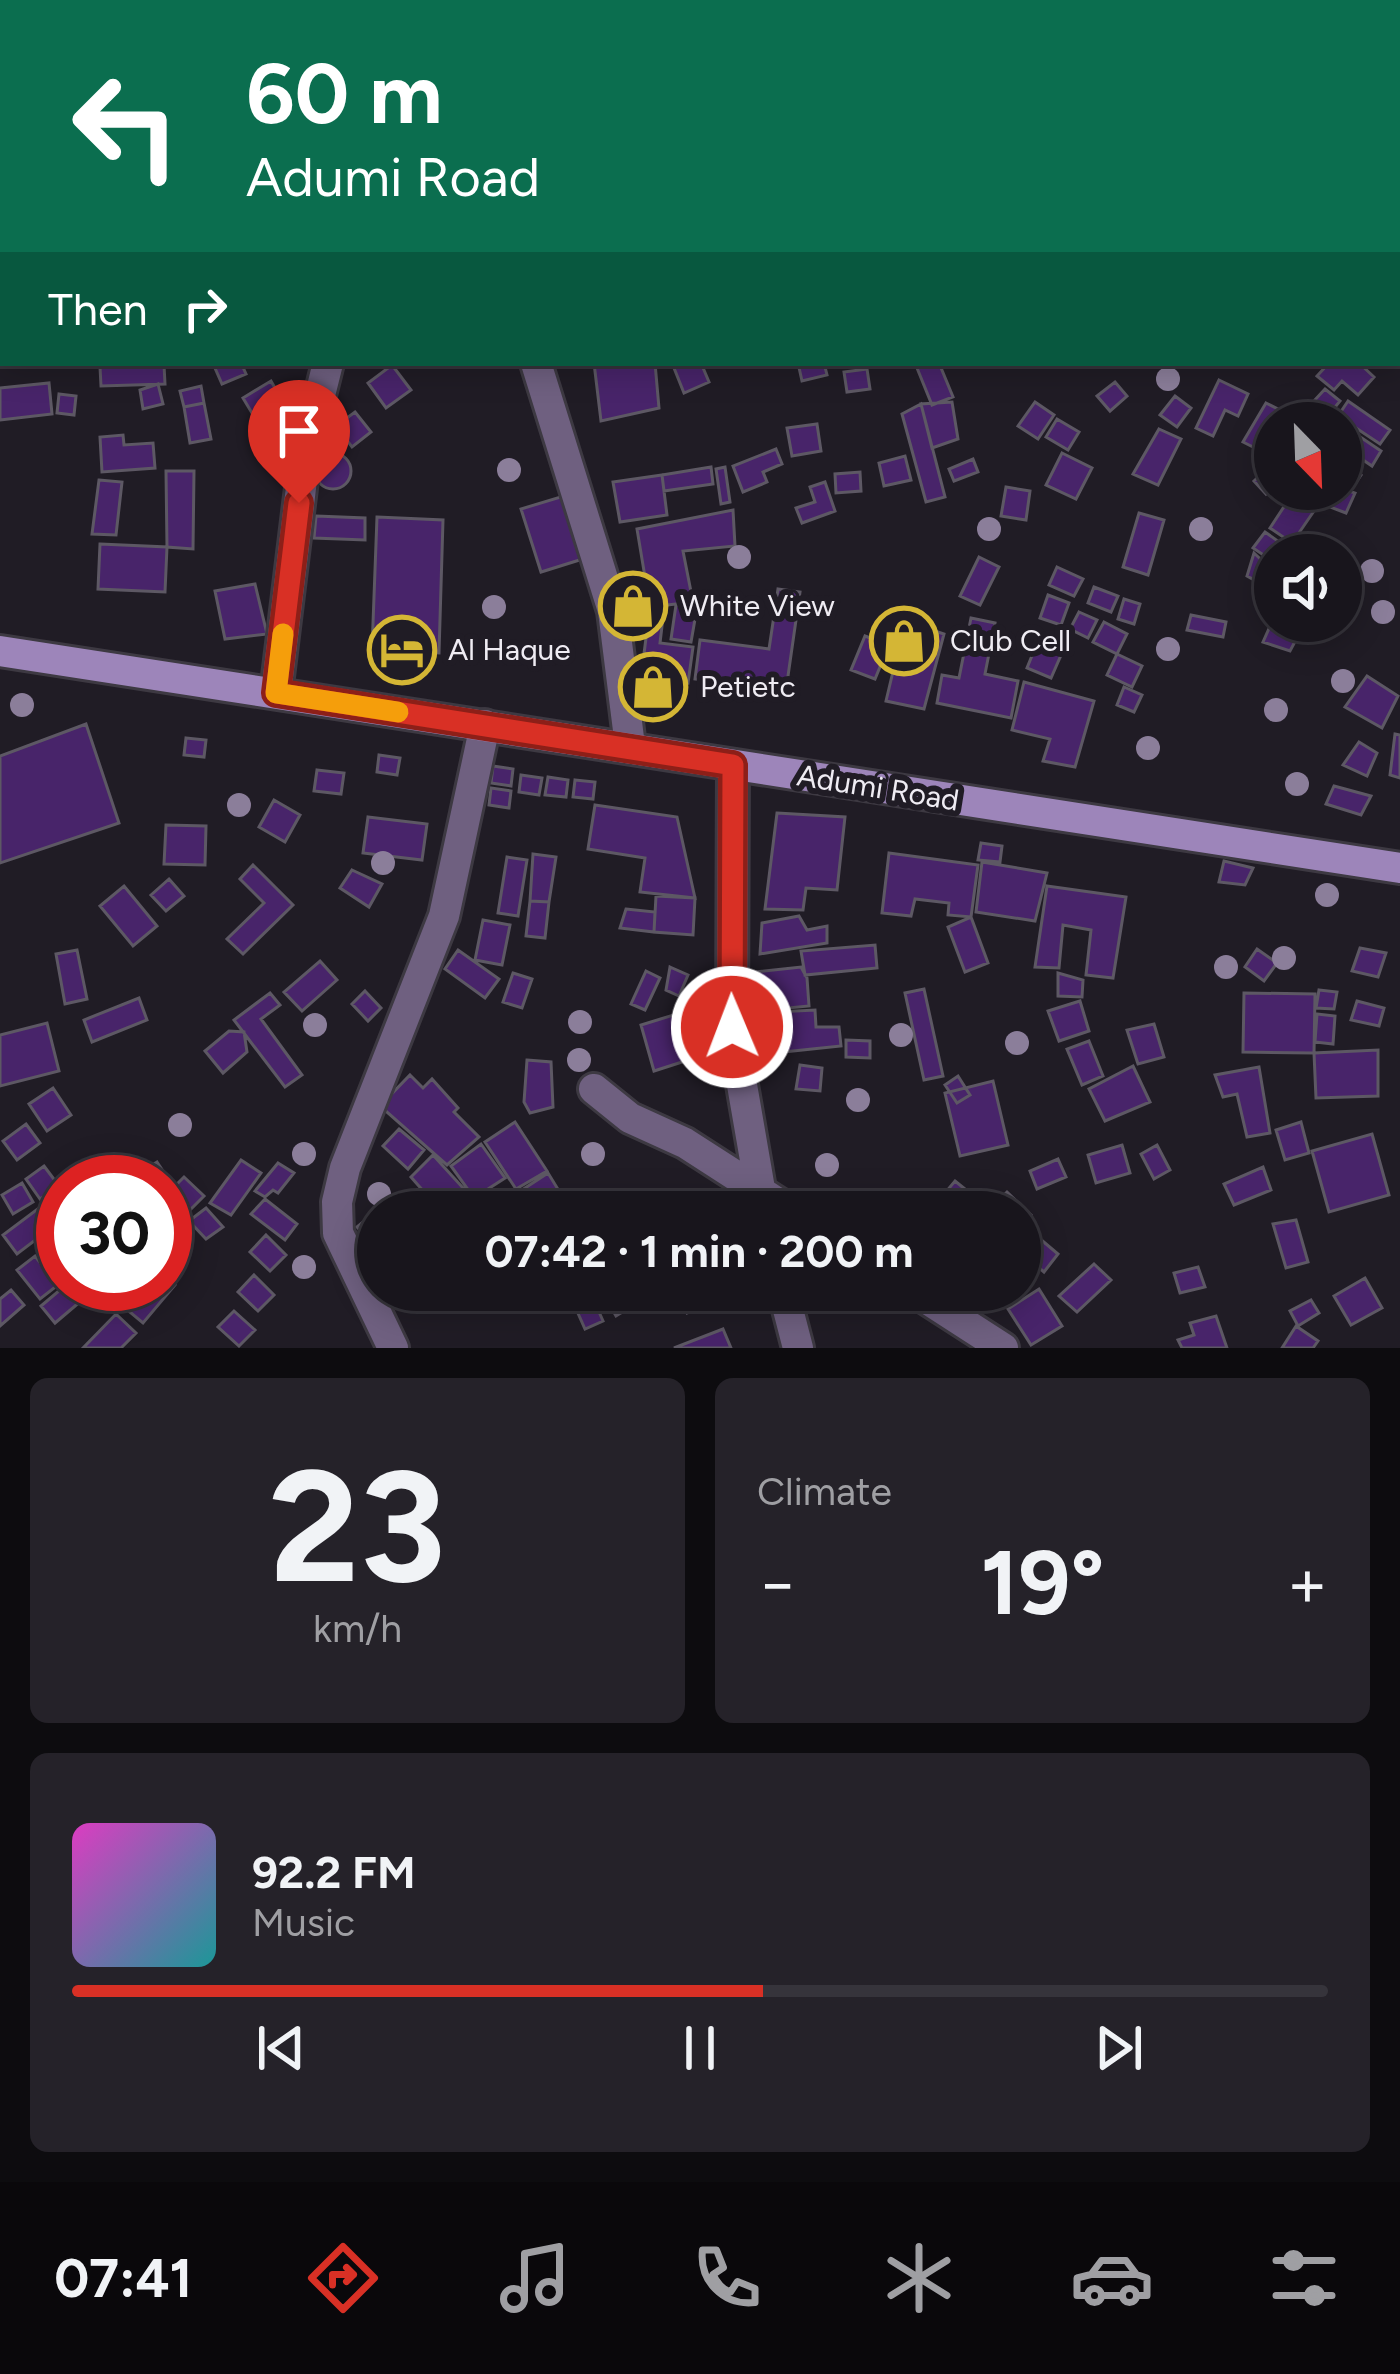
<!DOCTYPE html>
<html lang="en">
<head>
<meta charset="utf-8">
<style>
  body { margin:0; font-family:Figtree,sans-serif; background:#252229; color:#f1f3f6; height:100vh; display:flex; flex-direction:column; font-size:45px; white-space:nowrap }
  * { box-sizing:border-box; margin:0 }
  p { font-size:39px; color:#9f9fa3 }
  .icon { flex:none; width:66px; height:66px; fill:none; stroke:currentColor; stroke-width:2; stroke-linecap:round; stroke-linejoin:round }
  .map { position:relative; height:1348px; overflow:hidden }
  .sheet { display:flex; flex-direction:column; gap:30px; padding:30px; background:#0d0c0f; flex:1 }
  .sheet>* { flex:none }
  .banner { position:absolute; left:0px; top:0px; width:1401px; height:366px; box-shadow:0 6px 30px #0003,0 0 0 3px #36343b; background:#0b6e4f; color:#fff; overflow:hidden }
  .needle { width:78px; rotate:157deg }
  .controls { position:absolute; left:1254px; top:402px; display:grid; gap:24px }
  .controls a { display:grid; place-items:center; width:108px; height:108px; border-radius:50%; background:#18151c; box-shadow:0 6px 30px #0003,0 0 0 3px #36343b; font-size:60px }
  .speed { position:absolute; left:36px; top:1155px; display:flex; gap:24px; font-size:60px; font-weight:700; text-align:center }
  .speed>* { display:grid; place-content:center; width:156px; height:156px; border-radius:50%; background:#18151c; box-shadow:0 6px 30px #0003,0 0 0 3px #36343b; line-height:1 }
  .speed .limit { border:18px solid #d22; background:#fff; color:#111 }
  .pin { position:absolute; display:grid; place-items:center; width:102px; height:102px; color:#fff; margin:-123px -51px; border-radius:50% 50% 50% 0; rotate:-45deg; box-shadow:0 0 12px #0007 }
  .pin .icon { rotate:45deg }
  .me { position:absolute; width:132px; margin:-66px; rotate:359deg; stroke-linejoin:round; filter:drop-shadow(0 0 9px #0008) }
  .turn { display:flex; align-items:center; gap:42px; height:252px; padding:0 48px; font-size:54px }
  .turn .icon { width:156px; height:156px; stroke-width:2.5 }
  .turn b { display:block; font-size:84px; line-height:102px }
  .then { display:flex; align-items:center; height:114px; padding:0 48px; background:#0003; gap:24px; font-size:45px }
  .big { font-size:90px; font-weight:700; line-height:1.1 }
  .sheet .card { flex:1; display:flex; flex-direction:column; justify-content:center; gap:18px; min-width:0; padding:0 42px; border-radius:18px; background:#252229 }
  .sheet .dial { align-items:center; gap:0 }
  .dial b { font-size:156px; line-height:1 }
  .song { display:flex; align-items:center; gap:36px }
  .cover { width:144px; height:144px; border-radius:18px; background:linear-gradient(135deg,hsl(310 70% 55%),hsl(180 70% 35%)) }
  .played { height:12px; border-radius:6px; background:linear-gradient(90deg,#d93025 55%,#36343b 55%) }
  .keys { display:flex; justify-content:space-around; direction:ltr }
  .heat { display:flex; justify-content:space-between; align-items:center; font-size:66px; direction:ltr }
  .sheet .tiles { flex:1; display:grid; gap:30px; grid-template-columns:1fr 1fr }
  .card:last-child { grid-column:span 2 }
  .trip { position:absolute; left:357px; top:1191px; width:684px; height:120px; border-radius:60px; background:#18151c; box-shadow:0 6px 30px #0003,0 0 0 3px #36343b; font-weight:700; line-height:120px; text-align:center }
  .menu { display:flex; height:192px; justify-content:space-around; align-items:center; background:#0a080b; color:#9f9fa3 }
  .menu .icon { width:84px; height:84px }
  .menu .current { color:#d93025 }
  .menu b { font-size:54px; color:#f1f3f6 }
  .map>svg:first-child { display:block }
  .building { fill:#48246a; stroke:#5d5864; stroke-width:3 }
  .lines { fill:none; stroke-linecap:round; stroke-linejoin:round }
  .minor-casing { stroke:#3d3942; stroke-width:36 }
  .secondary-casing { stroke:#3d3942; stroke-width:36 }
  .minor { stroke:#6f6080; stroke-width:30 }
  .secondary { stroke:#9d85ba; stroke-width:30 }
  .tree { fill:#8b7e9a }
  .route-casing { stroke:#8d1f18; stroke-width:30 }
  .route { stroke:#d93025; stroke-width:21 }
  .slow { stroke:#f59e0b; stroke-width:21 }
  .labels { text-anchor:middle; stroke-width:12; stroke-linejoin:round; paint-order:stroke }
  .poi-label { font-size:30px; fill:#efecf3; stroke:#201c25; text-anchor:start }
  .street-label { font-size:30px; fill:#efecf3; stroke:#201c25 }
</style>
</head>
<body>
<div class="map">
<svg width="1400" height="1348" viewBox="0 0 1400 1348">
  <rect width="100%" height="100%" fill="#201c25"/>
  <!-- building -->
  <path class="building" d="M228,363H241L246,374L222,384L215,368Z
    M594,363H655L659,408L601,421Z
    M672,363H701L709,382L684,393Z
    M798,363H824L827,375L802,381Z
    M915,363H939L953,397L932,405Z
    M1329,363H1359L1374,377L1358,395L1342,381L1334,390L1317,376Z
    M164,365L165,384L101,386L100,367Z
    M392,365L411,390L386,408L368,383Z
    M867,369L870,389L847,392L844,372Z
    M1219,380L1248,394L1238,416L1225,410L1213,436L1196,428Z
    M271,381L283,402L255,418L243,398Z
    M1115,382L1127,396L1110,411L1097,396Z
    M49,383L52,414L0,420V388Z
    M158,384L163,404L143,409L140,390Z
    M201,386L204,403L184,407L180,391Z
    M1325,389L1340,401L1328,416L1312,403Z
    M59,394L76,396L74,415L57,413Z
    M1175,396L1191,408L1177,427L1160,415Z
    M1348,401L1390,430L1380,444L1338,416Z
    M952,402L958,439L932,448L921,404Z
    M1035,402L1054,415L1038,439L1018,426Z
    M204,403L211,439L190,443L184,407Z
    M1266,403L1290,415L1285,423H1275V441L1267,454L1243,442Z
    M921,404L945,497L926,502L902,414Z
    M355,412L371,432L352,447L336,426Z
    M1057,419L1079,432L1068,450L1046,437Z
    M817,424L821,451L792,456L787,428Z
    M1341,424L1381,451L1372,466L1341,445Z
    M1159,429L1181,439L1158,485L1133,474Z
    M123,435L124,445L153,443L155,468L102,472L100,437Z
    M776,449L782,464L763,472L767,482L743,492L733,466Z
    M315 471a18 18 0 1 1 36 0a18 18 0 1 1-36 0Z
    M1062,453L1092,468L1076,499L1046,485Z
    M905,456L911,480L884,486L879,463Z
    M973,459L978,472L954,481L949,469Z
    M1275,461V485L1266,494L1254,481Z
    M1345,463L1361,475L1351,490L1341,485Z
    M711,467L713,484L664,491L662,475Z
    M725,467L730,502L721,504L716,469Z
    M166,471H194L193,549L167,547Z
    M860,472L861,491L836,493L835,474Z
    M662,475L667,515L620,522L613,482Z
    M99,480L122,482L116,535L92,534Z
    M825,482L835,511L802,523L796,508L815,502L810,487Z
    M1006,487L1030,491L1026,520L1001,516Z
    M1341,488L1355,493L1346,513L1325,505L1332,489Z
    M567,495L586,558L541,572L521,509Z
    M1291,496L1314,511L1292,543L1270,528Z
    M733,510L735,546L683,551L693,602L650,607L637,529Z
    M1139,513L1164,520L1148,575L1123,567Z
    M316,516L365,518V540L314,538Z
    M377,517L443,520L439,653L372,650Z
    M1265,532L1282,544L1271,560L1253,548Z
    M100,544L167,547L165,592L98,589Z
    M1254,553L1271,569L1265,586L1247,576Z
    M979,557L999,567L980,605L960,596Z
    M1057,567L1083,579L1074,596L1049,585Z
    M255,584L267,634L225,639L215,591Z
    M1094,587L1118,596L1111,612L1088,603Z
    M778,589L800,592L786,690L695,679L700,640L769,649Z
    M1048,595L1069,603L1061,625L1040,618Z
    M1124,599L1140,604L1134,624L1118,619Z
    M676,605L697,608L691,642L671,639Z
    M650,607L664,609L660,643L693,647L688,683L641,677Z
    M1079,612L1097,620L1088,638L1070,629Z
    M1191,615L1226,622L1223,637L1187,630Z
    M1275,615V621L1305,623L1290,651L1263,642Z
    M971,618L995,623L985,674L1018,681L1011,718L937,703L942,675L959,678Z
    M905,621L944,634L924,709L886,701Z
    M1104,622L1127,634L1117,654L1093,642Z
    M865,636L889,645L875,679L851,670Z
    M1040,636L1065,646L1051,678L1027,668Z
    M1117,654L1142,666L1132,687L1107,675Z
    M1367,676L1398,696L1382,728L1345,707Z
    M1024,682L1094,701L1075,767L1043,761L1050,739L1012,730Z
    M1124,687L1142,695L1134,712L1117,705Z
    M86,724L119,823L0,863V756Z
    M1395,734L1400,735V778L1390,775Z
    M186,738L206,740L204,757L184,755Z
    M1359,742L1377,753L1367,776L1343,765Z
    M379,755L400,758L397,775L377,772Z
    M493,766L513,769L511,786L491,783Z
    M317,770L344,773L341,794L314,791Z
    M521,775L542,778L539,795L519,792Z
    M548,777L568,780L566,797L545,795Z
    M575,780L595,782L593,799L573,797Z
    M1334,786L1371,796L1361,815L1326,804Z
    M491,788L511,791L509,808L489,805Z
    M274,800L300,815L285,842L259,827Z
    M595,805L677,817L695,898L640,892L645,858L588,849Z
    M777,813L845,817L837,890L806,888L803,910L765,909Z
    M368,817L427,824L422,860L363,853Z
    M166,825L206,826L205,865L164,864Z
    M981,843L1002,846L1000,862L978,860Z
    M889,853L978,865L971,917L948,915L949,903L915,899L911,916L882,913Z
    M533,854L556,857L549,902L530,901Z
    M507,857L527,860L518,916L498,913Z
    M1224,861L1253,868L1245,885L1219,882Z
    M982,862L1047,873L1035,921L976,912Z
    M253,865L293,905L243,954L227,939L264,903L240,879Z
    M352,870L382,884L369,907L340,888Z
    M169,879L184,896L166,911L151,895Z
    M124,886L157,926L133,946L100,906Z
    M1047,886L1126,897L1113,978L1086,975L1091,930L1063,925L1059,968L1035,967Z
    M656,896L695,898L693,935L654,932Z
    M530,901L549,902L545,938L526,936Z
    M626,909L655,912L654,932L620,928Z
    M799,916L807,930L827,926V943L760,954L762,923Z
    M971,917L988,963L965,972L948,927Z
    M483,920L510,925L502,965L475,960Z
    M875,945L877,968L805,975L801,951Z
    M1360,948L1386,953L1378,977L1352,971Z
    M1257,949L1277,963L1264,981L1245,967Z
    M77,950L87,999L65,1004L56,954Z
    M458,950L499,979L485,998L445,969Z
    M320,961L337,980L302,1011L284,992Z
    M670,967L688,975L679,996L666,990Z
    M801,967L807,978L809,1006L757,1011L754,972Z
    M646,971L660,978L645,1010L631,1004Z
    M513,973L532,979L522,1008L503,1002Z
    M1058,973L1083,980L1082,997L1058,996Z
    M924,989L943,1076L924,1080L905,993Z
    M1319,990L1337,992L1334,1009L1316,1008Z
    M365,991L381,1008L368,1021L352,1004Z
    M270,993L280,1005L261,1019L302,1075L285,1087L234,1020Z
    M1244,993L1315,994L1314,1053L1243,1052Z
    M139,998L147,1020L92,1042L84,1020Z
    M1080,1001L1089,1031L1059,1041L1048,1011Z
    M1357,1001L1384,1008L1379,1026L1351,1020Z
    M693,1009L707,1054L654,1071L641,1025Z
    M815,1010L816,1027H839L841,1046L764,1054L759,1013Z
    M1317,1014L1335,1016L1333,1044L1315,1042Z
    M47,1023L59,1071L0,1086V1035Z
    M1154,1024L1164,1057L1138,1064L1127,1030Z
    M229,1031L244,1032L247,1052L223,1073L205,1051Z
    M846,1040L870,1041V1058L846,1057Z
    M1089,1041L1103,1076L1082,1085L1067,1049Z
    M1378,1050V1096L1316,1098L1314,1053Z
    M527,1060L551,1062L553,1107L530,1113L524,1102Z
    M800,1065L822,1068L820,1091L796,1089Z
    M1133,1066L1150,1102L1105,1121L1089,1089Z
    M1259,1067L1270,1133L1247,1137L1237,1094L1223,1097L1215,1075Z
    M410,1075L423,1088L432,1079L458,1108L454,1112L479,1137L447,1165L380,1106Z
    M958,1076L970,1095L957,1103L945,1085Z
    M993,1081L1008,1145L960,1156L945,1093Z
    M53,1088L71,1115L47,1131L29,1104Z
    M515,1122L547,1171L516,1189L485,1142Z
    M1301,1122L1309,1153L1285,1160L1276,1130Z
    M26,1124L40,1143L17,1160L3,1141Z
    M399,1129L424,1150L408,1169L383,1146Z
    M1372,1134L1389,1195L1329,1212L1312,1151Z
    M481,1144L505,1178L474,1198L451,1166Z
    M1122,1145L1130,1173L1096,1183L1088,1155Z
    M1157,1145L1170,1170L1154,1179L1141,1154Z
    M433,1155L464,1189L439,1209L411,1177Z
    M1058,1159L1066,1177L1037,1189L1030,1171Z
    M241,1160L261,1173L231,1215L210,1203Z
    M157,1162L169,1180L133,1182L131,1178Z
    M278,1163L294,1173L278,1193L273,1190L265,1197L255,1191Z
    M44,1166L59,1186L40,1199L26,1179Z
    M1263,1167L1271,1190L1234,1205L1224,1184Z
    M548,1173L567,1204L556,1212H521L529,1206L519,1192Z
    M184,1177L204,1196L188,1212L167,1194Z
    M955,1181L981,1202L972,1212H944L935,1205Z
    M22,1183L33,1202L13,1214L2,1195Z
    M63,1190V1219L17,1254L3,1235Z
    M1007,1192L1031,1215L1020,1226V1212L989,1210Z
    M417,1193L435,1212L399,1210Z
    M265,1199L297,1224L285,1240L251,1214Z
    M206,1208L223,1227L206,1239L189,1221Z
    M373,1214L378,1235L370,1242L357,1227Z
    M1296,1220L1308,1262L1286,1268L1273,1224Z
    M266,1235L286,1255L270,1271L250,1252Z
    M1039,1238L1058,1254L1044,1272L1025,1256Z
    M35,1256L42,1265L50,1258L63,1275V1281L40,1299L17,1270Z
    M1094,1264L1111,1280L1077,1312L1059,1296Z
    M1198,1267L1205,1287L1180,1293L1174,1273Z
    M254,1275L274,1295L258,1311L238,1292Z
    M165,1276L175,1285L143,1323L107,1293L114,1284H165Z
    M1365,1278L1382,1308L1351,1325L1334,1296Z
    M67,1284H78L88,1295L55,1323L41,1306Z
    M1039,1289L1062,1326L1031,1345L1008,1309Z
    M11,1290L24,1305L0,1326V1299Z
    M627,1290H635L642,1300L616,1316L608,1302Z
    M676,1290H697L705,1305L687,1313Z
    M592,1296L603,1321L585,1329L573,1302Z
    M1311,1300L1319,1313L1298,1326L1290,1311Z
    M234,1311L255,1330L239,1346L218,1327Z
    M116,1314L136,1333L121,1348H83Z
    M1216,1316L1227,1348H1182L1178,1340L1194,1335L1190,1323Z
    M1296,1326L1318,1341L1313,1348H1282Z
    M723,1329L731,1348H674Z"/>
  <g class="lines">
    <defs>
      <path id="minor" d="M406,0L407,3
        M699,3L702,0
        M0,199H3
        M1398,232L1400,233
        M536,363L613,611L630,746
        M276,693L305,455L328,363
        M733,765L732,1027L764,1212
        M594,1089L630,1118L685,1143L792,1212
        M783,1290L798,1348
        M913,1290L1003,1348
        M393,1348L338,1233L337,1202L345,1168L444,916L485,725"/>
      <path id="secondary" d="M0,651L1400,868"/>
    </defs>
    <!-- minor casing -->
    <use href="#minor" class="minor-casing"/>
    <!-- secondary casing -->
    <use href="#secondary" class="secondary-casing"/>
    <!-- minor -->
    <use href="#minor" class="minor"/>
    <!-- secondary -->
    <use href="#secondary" class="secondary"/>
  </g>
  <!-- trees -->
  <g class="tree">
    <circle cx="1168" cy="379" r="12"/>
    <circle cx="509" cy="470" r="12"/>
    <circle cx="989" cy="529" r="12"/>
    <circle cx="1201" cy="529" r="12"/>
    <circle cx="739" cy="557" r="12"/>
    <circle cx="1372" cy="571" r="12"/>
    <circle cx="494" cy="607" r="12"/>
    <circle cx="1383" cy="612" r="12"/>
    <circle cx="1168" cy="649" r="12"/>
    <circle cx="1343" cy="681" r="12"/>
    <circle cx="22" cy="705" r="12"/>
    <circle cx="1276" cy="710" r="12"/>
    <circle cx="1148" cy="748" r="12"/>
    <circle cx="1297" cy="784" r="12"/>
    <circle cx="239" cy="805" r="12"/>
    <circle cx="383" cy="863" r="12"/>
    <circle cx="1327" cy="895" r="12"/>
    <circle cx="1284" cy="958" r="12"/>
    <circle cx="1226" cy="967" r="12"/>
    <circle cx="580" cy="1022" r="12"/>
    <circle cx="315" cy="1025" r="12"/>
    <circle cx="901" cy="1035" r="12"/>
    <circle cx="1017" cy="1043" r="12"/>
    <circle cx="579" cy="1060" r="12"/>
    <circle cx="858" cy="1100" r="12"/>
    <circle cx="180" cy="1125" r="12"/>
    <circle cx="304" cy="1154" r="12"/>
    <circle cx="593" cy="1154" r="12"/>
    <circle cx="827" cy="1165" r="12"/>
    <circle cx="379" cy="1194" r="12"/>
    <circle cx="304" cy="1267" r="12"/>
  </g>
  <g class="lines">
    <defs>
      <path id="route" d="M299,503L276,693L733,765L732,1027"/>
    </defs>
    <!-- route casing -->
    <use href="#route" class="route-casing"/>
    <!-- route -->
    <use href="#route" class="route"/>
    <!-- slow -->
    <path class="slow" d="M283,634L276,693L398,712"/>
  </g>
  <!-- icons -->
  <defs>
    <symbol id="shop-ring" viewBox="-11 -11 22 22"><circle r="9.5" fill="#201c25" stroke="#d4b635" stroke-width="1.5"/><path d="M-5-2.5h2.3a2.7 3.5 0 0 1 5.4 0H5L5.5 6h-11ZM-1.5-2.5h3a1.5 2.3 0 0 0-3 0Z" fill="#d4b635"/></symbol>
    <symbol id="hotel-ring" viewBox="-11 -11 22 22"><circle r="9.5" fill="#201c25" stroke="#d4b635" stroke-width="1.5"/><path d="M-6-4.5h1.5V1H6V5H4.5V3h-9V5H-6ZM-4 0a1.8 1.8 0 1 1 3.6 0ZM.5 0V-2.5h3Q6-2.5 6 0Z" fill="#d4b635"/></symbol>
  </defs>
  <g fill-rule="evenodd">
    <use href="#shop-ring" x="595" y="568" width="76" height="76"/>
    <use href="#shop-ring" x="866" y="603" width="76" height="76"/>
    <use href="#hotel-ring" x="364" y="612" width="76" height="76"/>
    <use href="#shop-ring" x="615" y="649" width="76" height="76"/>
  </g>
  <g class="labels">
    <!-- poi labels -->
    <g class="poi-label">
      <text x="680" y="616">White View</text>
      <text x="950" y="651">Club Cell</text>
      <text x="448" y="660">Al Haque</text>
      <text x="700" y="697">Petietc</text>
    </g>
    <!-- street labels -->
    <g class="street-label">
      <text transform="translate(878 788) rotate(9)" y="10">Adumi Road</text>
    </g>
  </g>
</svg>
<div class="controls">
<a><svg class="needle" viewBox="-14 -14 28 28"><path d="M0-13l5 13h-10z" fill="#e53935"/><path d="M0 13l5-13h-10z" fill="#9f9fa3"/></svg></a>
<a><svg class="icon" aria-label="sound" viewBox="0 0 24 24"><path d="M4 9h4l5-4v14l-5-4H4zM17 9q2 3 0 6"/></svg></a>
</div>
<div class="speed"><div class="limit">30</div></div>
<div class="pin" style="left:299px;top:503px;background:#d93025"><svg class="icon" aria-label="arrive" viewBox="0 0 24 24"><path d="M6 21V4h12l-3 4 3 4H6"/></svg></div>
<svg class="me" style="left:732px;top:1027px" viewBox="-20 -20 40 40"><circle r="17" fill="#d93025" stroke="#fff" stroke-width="3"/><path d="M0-11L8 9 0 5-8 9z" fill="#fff"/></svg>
<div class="trip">07:42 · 1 min · 200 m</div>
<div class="banner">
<div class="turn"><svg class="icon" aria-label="left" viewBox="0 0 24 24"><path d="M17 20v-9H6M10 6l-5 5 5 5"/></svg><div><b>60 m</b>Adumi Road</div></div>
<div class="then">Then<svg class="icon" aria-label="right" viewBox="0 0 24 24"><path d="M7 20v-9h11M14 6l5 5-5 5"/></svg></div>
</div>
</div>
<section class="sheet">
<div class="tiles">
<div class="card dial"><b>23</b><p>km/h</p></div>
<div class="card"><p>Climate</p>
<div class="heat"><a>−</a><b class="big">19°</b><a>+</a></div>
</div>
<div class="card">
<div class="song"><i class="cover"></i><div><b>92.2 FM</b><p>Music</p></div></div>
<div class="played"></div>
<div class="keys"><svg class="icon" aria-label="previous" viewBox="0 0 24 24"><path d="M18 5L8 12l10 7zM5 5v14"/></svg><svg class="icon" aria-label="pause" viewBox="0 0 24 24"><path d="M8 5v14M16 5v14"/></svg><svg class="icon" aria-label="next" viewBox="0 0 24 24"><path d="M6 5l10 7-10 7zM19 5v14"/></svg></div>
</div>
</div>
</section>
<nav class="menu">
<b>07:41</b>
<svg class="icon current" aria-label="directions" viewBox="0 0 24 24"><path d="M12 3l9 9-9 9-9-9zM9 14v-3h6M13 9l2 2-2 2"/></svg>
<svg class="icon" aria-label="music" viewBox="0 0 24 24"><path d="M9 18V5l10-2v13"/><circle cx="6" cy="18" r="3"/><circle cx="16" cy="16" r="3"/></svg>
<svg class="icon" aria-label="phone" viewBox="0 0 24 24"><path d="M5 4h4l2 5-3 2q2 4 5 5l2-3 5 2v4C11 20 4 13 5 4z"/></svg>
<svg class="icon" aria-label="climate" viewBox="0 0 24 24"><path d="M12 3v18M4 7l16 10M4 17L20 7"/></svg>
<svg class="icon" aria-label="car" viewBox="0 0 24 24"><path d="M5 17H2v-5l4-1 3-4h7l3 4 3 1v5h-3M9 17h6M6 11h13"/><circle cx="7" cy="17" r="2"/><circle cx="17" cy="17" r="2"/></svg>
<svg class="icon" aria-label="filters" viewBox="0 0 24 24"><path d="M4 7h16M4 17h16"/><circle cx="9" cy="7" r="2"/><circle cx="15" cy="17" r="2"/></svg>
</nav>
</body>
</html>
